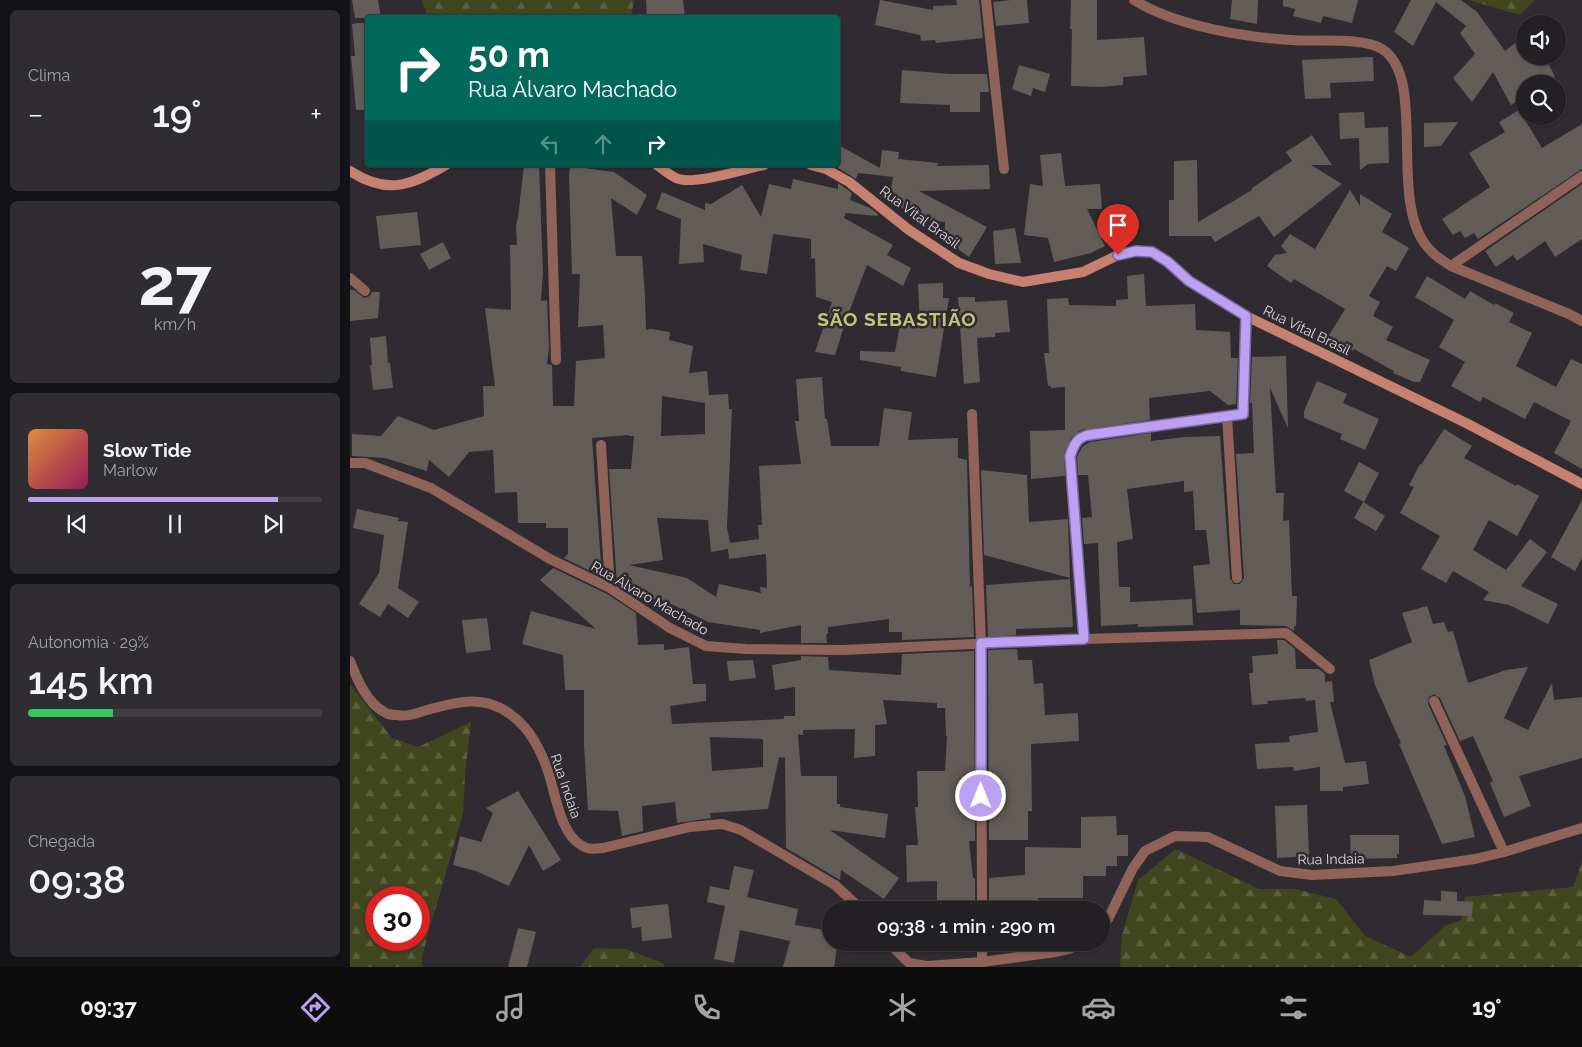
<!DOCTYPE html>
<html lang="pt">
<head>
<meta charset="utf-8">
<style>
  body { margin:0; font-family:Raleway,sans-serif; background:#2f2d31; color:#f1f3f6; height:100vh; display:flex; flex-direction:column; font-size:19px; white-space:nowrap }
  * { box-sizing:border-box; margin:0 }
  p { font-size:16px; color:#a3a3a6 }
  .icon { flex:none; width:28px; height:28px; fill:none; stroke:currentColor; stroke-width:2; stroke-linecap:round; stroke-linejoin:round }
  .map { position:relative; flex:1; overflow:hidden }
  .details { display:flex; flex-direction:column; gap:10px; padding:10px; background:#131214; width:350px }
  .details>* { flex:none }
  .top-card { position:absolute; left:15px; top:15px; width:475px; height:152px; border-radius:5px; box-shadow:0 1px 4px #0004,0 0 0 1px #403e41; background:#00695c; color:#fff; overflow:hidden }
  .tools { position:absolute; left:1166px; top:15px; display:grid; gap:10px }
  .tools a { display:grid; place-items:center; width:50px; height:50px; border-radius:50%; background:#232024; box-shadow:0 1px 4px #0004,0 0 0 1px #403e41; font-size:25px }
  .speed { position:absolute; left:15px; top:886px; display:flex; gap:10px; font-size:25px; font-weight:700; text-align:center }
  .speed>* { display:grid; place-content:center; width:65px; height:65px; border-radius:50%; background:#232024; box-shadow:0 1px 4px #0004,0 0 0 1px #403e41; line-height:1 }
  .speed .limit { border:8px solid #d22; background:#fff; color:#111 }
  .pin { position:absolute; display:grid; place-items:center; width:42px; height:42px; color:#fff; margin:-51px -21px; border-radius:50% 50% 50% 0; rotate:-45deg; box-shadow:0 0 5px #0007 }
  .pin .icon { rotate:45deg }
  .me { position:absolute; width:55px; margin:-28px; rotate:0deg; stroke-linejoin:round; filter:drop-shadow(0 0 4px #0008) }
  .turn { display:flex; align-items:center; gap:18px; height:105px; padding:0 20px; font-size:22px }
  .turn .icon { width:65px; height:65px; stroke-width:2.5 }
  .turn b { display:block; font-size:35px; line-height:42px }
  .lanes { display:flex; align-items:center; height:48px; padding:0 20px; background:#0003; justify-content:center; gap:25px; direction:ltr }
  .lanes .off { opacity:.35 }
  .big { font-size:38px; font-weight:600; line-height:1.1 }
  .details .card { flex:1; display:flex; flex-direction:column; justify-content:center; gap:8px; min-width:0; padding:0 18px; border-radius:8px; background:#2f2d31 }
  .details .dial { align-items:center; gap:0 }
  .dial b { font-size:65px; line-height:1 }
  .song { display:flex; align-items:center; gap:15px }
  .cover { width:60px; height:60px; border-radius:8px; background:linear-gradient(135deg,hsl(30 70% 55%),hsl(330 70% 35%)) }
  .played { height:5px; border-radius:2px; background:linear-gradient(90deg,#bca0f2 85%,#403e41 85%) }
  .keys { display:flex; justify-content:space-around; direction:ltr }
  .heat { display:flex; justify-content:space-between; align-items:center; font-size:28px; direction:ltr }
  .charge { height:8px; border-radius:4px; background:linear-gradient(90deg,#34c759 29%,#403e41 0) }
  .trip { position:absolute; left:472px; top:901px; width:288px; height:50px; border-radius:25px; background:#232024; box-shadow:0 1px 4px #0004,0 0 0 1px #403e41; font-weight:600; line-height:50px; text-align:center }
  .menu { display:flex; height:80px; justify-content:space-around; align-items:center; background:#0e0d0e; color:#a3a3a6 }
  .menu .icon { width:35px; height:35px }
  .menu .current { color:#bca0f2 }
  .menu b { font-size:22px; color:#f1f3f6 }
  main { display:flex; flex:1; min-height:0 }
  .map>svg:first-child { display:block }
  .forest { fill:url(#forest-firs); fill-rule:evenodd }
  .building { fill:#635d59; fill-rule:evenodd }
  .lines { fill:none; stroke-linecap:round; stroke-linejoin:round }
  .street { stroke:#8f6359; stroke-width:10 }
  .secondary { stroke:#c68171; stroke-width:10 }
  .route-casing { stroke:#7a689d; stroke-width:12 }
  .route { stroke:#bca0f2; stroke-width:9 }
  .labels { text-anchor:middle; stroke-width:5; stroke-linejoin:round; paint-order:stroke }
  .street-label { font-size:14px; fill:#dcd9dd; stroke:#2f2b30 }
  .district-label { font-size:19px; font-weight:bold; letter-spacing:1px; fill:#c2c679; stroke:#2f2b30 }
</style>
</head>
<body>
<main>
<section class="details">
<div class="card"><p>Clima</p>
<div class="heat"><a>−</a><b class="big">19°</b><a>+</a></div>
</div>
<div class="card dial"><b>27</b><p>km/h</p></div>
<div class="card">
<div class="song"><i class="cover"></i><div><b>Slow Tide</b><p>Marlow</p></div></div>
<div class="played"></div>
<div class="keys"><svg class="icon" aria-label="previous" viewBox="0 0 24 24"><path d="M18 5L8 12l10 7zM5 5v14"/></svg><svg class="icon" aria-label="pause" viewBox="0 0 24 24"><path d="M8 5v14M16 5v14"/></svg><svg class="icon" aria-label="next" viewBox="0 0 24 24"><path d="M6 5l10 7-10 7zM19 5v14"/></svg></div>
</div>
<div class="card"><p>Autonomia · 29%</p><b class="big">145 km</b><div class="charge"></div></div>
<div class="card"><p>Chegada</p><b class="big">09:38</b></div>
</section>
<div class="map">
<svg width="1232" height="967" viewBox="0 0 1232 967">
  <defs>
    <pattern id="forest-firs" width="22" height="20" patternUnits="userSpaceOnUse" patternTransform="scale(1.25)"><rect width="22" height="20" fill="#40461e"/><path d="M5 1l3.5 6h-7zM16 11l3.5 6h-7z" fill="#5b603e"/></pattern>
  </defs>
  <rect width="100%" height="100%" fill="#2f2b30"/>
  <!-- forest -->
  <path class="forest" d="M72,0H284L281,17L78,18Z
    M1118,0H1185L1170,15Z
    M0,684L42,738L68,747L121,722L115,776L113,813L72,956V967H0ZM26,898H69V940H26Z
    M826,849L909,889H945L986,899L1015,936L1061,957L1095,926L1111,920L1115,897L1223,887L1232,862V967H770L772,935L788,880Z
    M244,948L276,949L313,963L315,967H230Z"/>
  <!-- building -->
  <path class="building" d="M2,0H28L31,18H5Z
    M296,0H333L335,18H297Z
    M530,0L583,10V6L607,5L606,0H629L633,38L586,43L585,40L571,41L570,35L525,25Z
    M661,0H677L679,23L646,26L643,2Z
    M721,0H747V40L794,37L797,75L773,77V85L751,87L721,86L722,29H720Z
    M882,0H908L907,24L880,19Z
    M933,0H1008L1002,23L973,16L971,23L943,16L945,9L933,6Z
    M1061,0H1111L1127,12L1155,51L1175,35V56H1195L1205,77L1195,84H1175V97L1161,105L1143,72L1122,102L1103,78L1125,54L1110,33L1116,26L1086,2L1063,46L1044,32Z
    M18,22V110H6L1,56H5L2,24Z
    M1023,57L1024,81L980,83L981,98L955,99L952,60Z
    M669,65L700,74L695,92L683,88L681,96L662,89Z
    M552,70L600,74H637L639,92H630V112H600V105L550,103Z
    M1169,110L1192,148L1232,124V169L1128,239L1124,233L1115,238L1110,231L1103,235L1092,219L1140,187L1119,153L1155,132L1149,122Z
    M1014,112L1015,128L1037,127L1038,126L1039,163L1018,164L1010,170L1009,138L990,139L989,113Z
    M1108,122L1091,146L1074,147V123Z
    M962,135L982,165H961L992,184L924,237L909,216L865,242L861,236H819V200H824V161L847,160L848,222L902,190V188L942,161L936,152Z
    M488,145L530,168L532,150L549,152L548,159L588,163L587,166L639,165L640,189L569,191L637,227L619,257L594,239L595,222L562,219V215L539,199L543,177L508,173L506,179L488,168Z
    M711,153L715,186L750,184L752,209H737L755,246L741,253L704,262L698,238L674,235L680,184L693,186L690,155Z
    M174,165H189L193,272L191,301L197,300L199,348L197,364L202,365L203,406H224L226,361L255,358L253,325L228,327L230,274H222L219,176L220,166L264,172L297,195L287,215L261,198L266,256H292L295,296L296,330L301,329L320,332L319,340L343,346L339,373L357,371L359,395L378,394L379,409H382L377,527L380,543L409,539L408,525H412L409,466L451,464L445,421H449L446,379L472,377L475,419H477L481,446H529L534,408L562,412L558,440L608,438V458L617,460L620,587L622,586L624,637L552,640V632H539V619L478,627V634H476L477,643H451V625L410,633V630L358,622L315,601L284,596L267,584L259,469H281L284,436H279V435L242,438L252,577L214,558L218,554V528H196V523H168L167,492L145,493L143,450L119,452L99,477L79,460L77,471L35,458L2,456V434L31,436L48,416L84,430L134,416L133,386H145L135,308L161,310L160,245H167L166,226L168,217ZM312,396L355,403V434L311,436ZM307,518L358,520L361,552L378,549L379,559L416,554L417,588L410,587L411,593L369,584L366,597L337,578L279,565L313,560Z
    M443,179L488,189V183L502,193L500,200L520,208L528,214L527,216L496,213L494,218L543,245L537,255L561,268L553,286L517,265L496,320L485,355L465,352L482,302L466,297L465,258L461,259V239L423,234L417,274L390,270L392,255L353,244L354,262L329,264L331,219L306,209L312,192L355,210V203L361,204L392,185L411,217L419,184L441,189Z
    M1232,184V239L1205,257L1195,241L1167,261L1163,255L1146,267L1135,251Z
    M1000,190L1010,206V194L1042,214L1032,232L1059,248L1046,271L1037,266L1019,296L1030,302L1023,316L1043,327L1036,340L1080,360L1070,382H1064L1043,373L1044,371L1004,349L1003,351L978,337L995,309L944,279L941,283L917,266L925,255L937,253L931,246L940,234L965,249Z
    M67,212L71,245L30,249L26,216Z
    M665,228L671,263L645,264L643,231Z
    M93,242L101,258L79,270L70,254Z
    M794,274L796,306L845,304L846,330L880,332L881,358H888L886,404L878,405L860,391L799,398L800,420L731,430L721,438L714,454L715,476L681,479L680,431L715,430V387L701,388V386H698L694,353H699L697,299L718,298L719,305L766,306V300L778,299L777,276Z
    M1077,276L1115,299L1120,291L1144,305L1145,303L1164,313L1159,322L1182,333L1166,366L1206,387L1221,359L1232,364V469L1204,453L1221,421L1184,402L1175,419L1133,397L1130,402L1101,386L1115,362L1089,347L1104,320L1065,297Z
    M593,283V298H599L586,377L551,371V367L510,360V351L545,352L551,320L570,324L568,284Z
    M0,290H4L14,298L20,296L22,292H30L28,318L0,321Z
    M608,297H625V302L657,300L660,332L645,333V337L627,338L630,382L614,384Z
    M36,336L38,363H40L43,388L23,390L20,365H22L20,338Z
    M936,356L938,428L920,388L926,493H934L933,521L939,520L942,596H947L946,626H944V631L936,626L890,625V610L847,613L843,566L860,564L856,530H845L843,491L834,492V481L777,489L783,539L767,542L769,587H780V602L842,599L843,625L788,627V624L751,626L748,543L734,544L732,518L742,517L738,475H728L727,457L732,447L740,442L801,433V441L835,437L870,436L880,578L884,584H890L894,578L886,454L904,453L902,403H900L902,357Z
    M967,381L997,394L993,403L1029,419L1015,450L990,439L992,434L954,418V411Z
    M1094,429L1122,446L1114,458L1166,486L1167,484L1189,496L1167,536L1139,520L1123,550L1156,570L1180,539L1197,552L1171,586L1208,604L1198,624L1159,605L1133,600L1139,592L1103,571L1096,583L1071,569L1090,536L1050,513L1064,487L1059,485L1070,464L1071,465Z
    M1009,462L1029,473L1014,502L994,491Z
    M631,470L677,475L679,522L718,519L720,578L634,555Z
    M1232,500V558L1225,571L1201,557Z
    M1013,502L1035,516L1026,531L1004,518Z
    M7,509L49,518L48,521L58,522L48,588L69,602L58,618L38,604L30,617L9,604L29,573L34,535L3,528Z
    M203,568L257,594L286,613L288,645L314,644V650L339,647L343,684H356V701L320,706L322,724L434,719V716H445V687L425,690L422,665L451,660V656L478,657L479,670L551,675L552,654L624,651L625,841H619L623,878H625V910H587V881L557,882L556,845H568L565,807H568L567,771H595L597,736H596L595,708H587V703L533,700L537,724L525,725V756L504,758L505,729L453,730V735L448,734L451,776H487V804H490V807L538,814L535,838L480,830L549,878L534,899L491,870L490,880L436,848L435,758L429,757L418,809L360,813L361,818L327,823L325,802L292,806L293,831L272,836L268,811L238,810L234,745V690H215L213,655L172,644L181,611L246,629L190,580ZM360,737L413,739V767L362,771Z
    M720,579L723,627L666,629V635L638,637L636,585Z
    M1077,606L1083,624L1094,622L1098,632L1103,631L1118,683L1156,670L1178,667L1154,718L1178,730L1202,683L1204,700L1232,697V758L1169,776L1181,806L1154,817L1140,783L1143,781L1123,736L1110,741L1090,698L1084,694L1079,697L1078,704L1097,745L1094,746L1115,796L1125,837L1092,844L1049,744L1051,743L1025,685L1019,660L1062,642L1052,613Z
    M137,618L141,650L116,653L112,620Z
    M927,640H934L945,649L946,669H969L975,674V682L982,681L984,702H980L995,763L1016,761L1019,784L993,787V791H970V767L944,771L943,767L907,769L905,744L940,742L939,736L968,732L965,700L956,701L955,698L917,701L918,704L902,705L899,673H903L902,656L928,654Z
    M667,649L668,660H682L684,684L693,683L695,715L728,713L729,741L681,744L682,811H678V840H639L638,650Z
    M403,660L406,678L379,681L377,661Z
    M168,791L211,860L193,871L179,845L159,886L126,871L103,865L110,836L131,842L143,813L136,808Z
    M957,805L959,856L927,858L925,806Z
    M766,816L767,835H778V856H767V866H756V876H733V898H688L689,910H639V878L675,875V847L731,848V817Z
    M1000,835H1049V854H1047V858L1001,859Z
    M384,866L404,870L397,897L448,909L445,925L481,931V942H488L484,967H433L440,941L390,930L384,963L364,959L375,906L357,902L360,886L379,890Z
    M1091,891L1107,892V901L1123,902L1122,916L1073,915L1074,900L1091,901Z
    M318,904L322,938L292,941L291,927L282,928L280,908Z
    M168,928L186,932L177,967H158Z"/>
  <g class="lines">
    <!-- street -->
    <path class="street" d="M636,0L654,169
      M784,0C826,26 893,37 941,40C965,42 1013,37 1032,49C1077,77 1039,195 1075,244C1082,254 1091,260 1101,266L1219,314L1232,321
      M200,165L206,360
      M1101,266L1232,176
      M0,278L15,291
      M622,414L631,643L632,910
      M877,416L887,578
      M251,445L260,588
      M0,463H15L81,488L200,559L260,588L320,628L356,646L396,649L493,650L734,639L936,633L980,669
      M734,639L720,456C724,445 726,438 738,435L893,414L896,316
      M0,661C7,679 17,704 36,713C39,715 44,715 47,715C58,717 67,713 77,710C106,702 134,694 160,714C176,725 188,745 195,763C205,786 208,832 231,845C238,850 245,849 253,848L340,827L372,824L391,830L485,885L512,910
      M1084,701L1154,852
      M751,927L758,919L783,868L795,851L825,836L858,837L930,871L962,875L1043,871L1125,859L1154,852L1232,828
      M538,942L559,963L577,966L632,962L706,952L719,949L734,942
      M632,942V962"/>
    <!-- secondary -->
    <path class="secondary" d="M307,165C313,169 319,175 326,178C343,186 394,169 414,165
      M461,165L476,169L499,182L559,230L609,263L639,274L673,282L733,272L768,255L786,251L802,252L818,262L839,281L896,316L1118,424L1232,484
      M0,171C37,195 60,186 96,165"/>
  </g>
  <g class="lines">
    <defs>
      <path id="route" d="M631,796V643L734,639L720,456C724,445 726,438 738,435L893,414L896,316L839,281L818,262L802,252L786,251L768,255"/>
    </defs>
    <!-- route casing -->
    <use href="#route" class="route-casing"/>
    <!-- route -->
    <use href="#route" class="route"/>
  </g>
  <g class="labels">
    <!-- street labels -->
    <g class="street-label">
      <text transform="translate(570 217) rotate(36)" y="5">Rua Vital Brasil</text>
      <text transform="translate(957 330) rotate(26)" y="5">Rua Vital Brasil</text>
      <text transform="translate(300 598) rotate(30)" y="5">Rua Álvaro Machado</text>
      <text transform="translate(216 786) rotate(71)" y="5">Rua Indaia</text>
      <text transform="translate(981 859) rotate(-1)" y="5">Rua Indaia</text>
    </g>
    <!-- district labels -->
    <g class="district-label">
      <text x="547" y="326">SÃO SEBASTIÃO</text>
    </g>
  </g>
</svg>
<div class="tools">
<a><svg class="icon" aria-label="sound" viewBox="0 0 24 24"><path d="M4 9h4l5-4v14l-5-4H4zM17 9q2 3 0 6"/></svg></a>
<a><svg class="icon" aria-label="search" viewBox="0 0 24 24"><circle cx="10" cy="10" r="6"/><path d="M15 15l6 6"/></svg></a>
</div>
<div class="speed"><div class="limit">30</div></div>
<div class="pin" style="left:768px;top:255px;background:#d93025"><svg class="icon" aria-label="arrive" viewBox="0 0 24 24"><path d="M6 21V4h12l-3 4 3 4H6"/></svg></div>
<svg class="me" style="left:631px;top:796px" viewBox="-20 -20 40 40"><circle r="17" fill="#bca0f2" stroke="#fff" stroke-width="3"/><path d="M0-11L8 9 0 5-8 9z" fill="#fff"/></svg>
<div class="trip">09:38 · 1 min · 290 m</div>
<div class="top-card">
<div class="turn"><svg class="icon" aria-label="right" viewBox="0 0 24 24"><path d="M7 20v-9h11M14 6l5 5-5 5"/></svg><div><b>50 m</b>Rua Álvaro Machado</div></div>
<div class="lanes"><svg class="icon off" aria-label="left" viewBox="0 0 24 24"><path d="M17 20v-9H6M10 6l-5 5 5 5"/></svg><svg class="icon off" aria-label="ahead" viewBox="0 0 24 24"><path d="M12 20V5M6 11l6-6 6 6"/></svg><svg class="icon" aria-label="right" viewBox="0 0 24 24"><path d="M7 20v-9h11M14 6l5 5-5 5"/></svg></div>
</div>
</div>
</main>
<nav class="menu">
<b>09:37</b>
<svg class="icon current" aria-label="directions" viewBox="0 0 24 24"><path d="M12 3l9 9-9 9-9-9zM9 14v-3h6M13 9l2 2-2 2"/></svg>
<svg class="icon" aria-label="music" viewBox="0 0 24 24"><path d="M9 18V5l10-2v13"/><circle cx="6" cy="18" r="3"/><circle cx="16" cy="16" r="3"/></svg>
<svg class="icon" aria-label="phone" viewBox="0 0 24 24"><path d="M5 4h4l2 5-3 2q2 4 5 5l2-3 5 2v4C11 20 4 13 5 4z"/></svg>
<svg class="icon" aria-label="climate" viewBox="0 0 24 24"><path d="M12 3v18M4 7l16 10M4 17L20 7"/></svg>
<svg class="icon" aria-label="car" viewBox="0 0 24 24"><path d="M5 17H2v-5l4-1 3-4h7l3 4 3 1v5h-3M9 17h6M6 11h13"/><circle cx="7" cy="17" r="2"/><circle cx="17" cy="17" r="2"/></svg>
<svg class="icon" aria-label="filters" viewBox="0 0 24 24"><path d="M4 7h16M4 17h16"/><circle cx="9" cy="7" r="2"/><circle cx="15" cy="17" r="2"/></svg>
<b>19°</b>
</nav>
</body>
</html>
